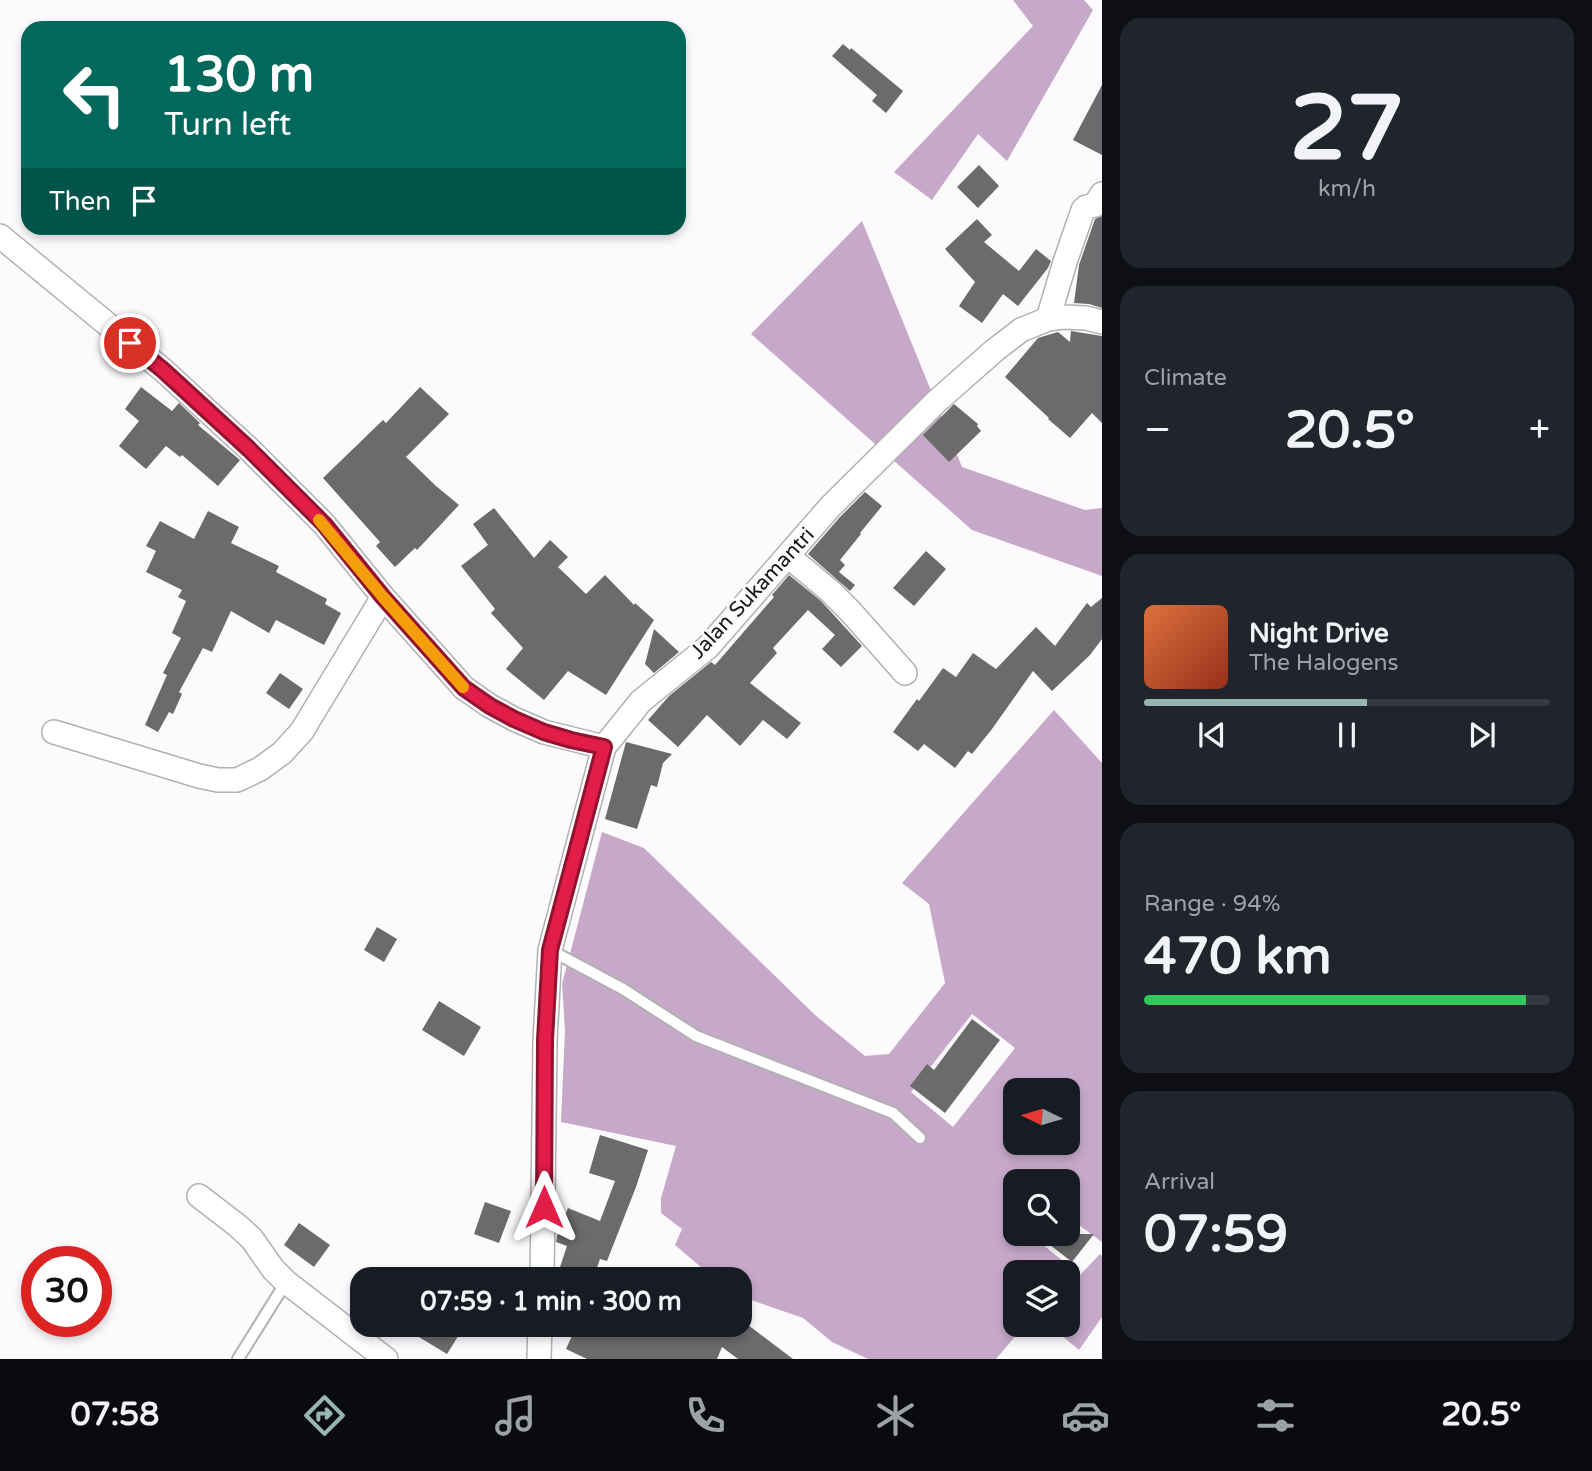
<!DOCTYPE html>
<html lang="en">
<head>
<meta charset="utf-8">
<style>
  body { margin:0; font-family:"Varela Round",sans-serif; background:#20242c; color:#f1f3f6; height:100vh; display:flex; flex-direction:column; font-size:26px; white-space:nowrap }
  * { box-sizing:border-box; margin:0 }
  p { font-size:23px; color:#9ea1a6 }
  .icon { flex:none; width:38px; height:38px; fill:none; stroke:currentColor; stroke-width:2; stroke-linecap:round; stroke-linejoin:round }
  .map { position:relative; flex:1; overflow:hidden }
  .drawer { display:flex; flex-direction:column; gap:18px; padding:18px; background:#0d0f14; width:490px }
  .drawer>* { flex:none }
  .hud { position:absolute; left:21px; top:21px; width:665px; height:214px; border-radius:21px; box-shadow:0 4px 10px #0003; background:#00695c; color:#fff; overflow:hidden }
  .needle { width:46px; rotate:275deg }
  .tools { position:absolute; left:1003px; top:1078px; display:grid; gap:14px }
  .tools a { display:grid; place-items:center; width:77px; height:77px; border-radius:14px; background:#171b24; box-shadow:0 4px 10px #0003; font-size:35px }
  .speed { position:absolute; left:21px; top:1246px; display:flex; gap:14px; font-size:35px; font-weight:700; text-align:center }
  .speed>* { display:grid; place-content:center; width:91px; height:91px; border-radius:50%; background:#171b24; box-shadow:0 4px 10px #0003; line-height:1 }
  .speed .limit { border:10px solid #d22; background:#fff; color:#111 }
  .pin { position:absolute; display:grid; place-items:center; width:60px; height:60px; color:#fff; margin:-30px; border:4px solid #fff; border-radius:50%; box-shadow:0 2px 7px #0007 }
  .me { position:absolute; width:77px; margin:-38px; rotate:0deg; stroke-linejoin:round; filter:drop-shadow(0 0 5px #0008) }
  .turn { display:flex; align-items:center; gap:24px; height:147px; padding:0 28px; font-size:32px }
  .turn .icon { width:91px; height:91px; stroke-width:2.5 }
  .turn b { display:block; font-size:49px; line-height:60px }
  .then { display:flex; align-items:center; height:66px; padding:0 28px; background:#0003; gap:14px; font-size:26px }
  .big { font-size:52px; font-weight:700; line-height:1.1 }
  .drawer .tile { flex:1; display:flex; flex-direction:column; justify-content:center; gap:10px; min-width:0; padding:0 24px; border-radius:21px; background:#20242c }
  .drawer .dial { align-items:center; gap:0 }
  .dial b { font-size:91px; line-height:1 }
  .song { display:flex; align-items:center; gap:21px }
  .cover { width:84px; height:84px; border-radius:10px; background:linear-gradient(135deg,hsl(20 70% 55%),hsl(10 70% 35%)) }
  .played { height:7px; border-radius:4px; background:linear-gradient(90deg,#98b6b0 55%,#363941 55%) }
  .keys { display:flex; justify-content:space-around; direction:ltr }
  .heat { display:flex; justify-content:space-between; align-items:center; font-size:38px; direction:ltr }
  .charge { height:10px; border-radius:5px; background:linear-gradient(90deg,#34c759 94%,#363941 0) }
  .trip { position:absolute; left:350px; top:1267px; width:402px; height:70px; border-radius:21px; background:#171b24; box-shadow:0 4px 10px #0003; font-weight:700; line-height:70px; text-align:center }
  .tabs { display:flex; height:112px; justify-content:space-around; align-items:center; background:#090b0e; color:#9ea1a6 }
  .tabs .icon { width:49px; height:49px }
  .tabs .current { color:#98b6b0 }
  .tabs b { font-size:32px; color:#f1f3f6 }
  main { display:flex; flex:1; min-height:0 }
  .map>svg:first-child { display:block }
  .forest { fill:#c6a9c8; fill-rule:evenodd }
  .building { fill:#6c6a6c }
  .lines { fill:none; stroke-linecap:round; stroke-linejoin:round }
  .lane-casing { stroke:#b2b0b2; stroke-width:14 }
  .street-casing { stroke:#b2b0b2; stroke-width:26 }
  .lane { stroke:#fff; stroke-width:10 }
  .street { stroke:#fff; stroke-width:23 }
  .route-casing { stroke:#92132f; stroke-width:18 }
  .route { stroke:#e11d48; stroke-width:12 }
  .slow { stroke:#f59e0b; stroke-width:12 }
  .labels { text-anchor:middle; stroke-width:6; stroke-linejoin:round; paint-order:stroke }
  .street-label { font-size:21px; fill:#181818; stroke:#fcfafc }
</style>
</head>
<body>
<main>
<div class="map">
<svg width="1102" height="1359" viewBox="0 0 1102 1359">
  <rect width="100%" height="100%" fill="#fcfafc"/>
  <!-- forest -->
  <path class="forest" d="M1013,0H1084L1093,10L1007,161L978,134L932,200L894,172L1033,26Z
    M862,221L962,467L1085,510L1102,508V576L972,530L751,334Z
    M1054,710L1102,763V1242L1068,1217V1181H1015V1234H1050L1042,1244L1080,1275L1100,1254L1102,1256V1317L1079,1350L1049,1325H1068V1272H1015V1325H1025L996,1359H868L832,1342L803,1318L740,1296V1279H715L675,1245L682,1229L661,1213V1198L676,1146L561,1122L565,1030L562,984L602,832L644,848L815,1015L865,1056L889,1054L945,983L929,904L902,883ZM972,1014L1015,1048L953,1127L911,1092ZM1015,1090H1068V1143H1015Z"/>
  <!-- building -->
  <path class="building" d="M843,44L850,50L851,48L903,91L886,113L872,101L877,95L832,56Z
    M1102,85V155L1073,140Z
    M979,165L999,186L978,208L957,187Z
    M1102,216V308L1089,304L1074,303L1079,265L1095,219Z
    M977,219L992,235L984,242L1019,271L1036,249L1051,261L1048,268L1018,306L1003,294L982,323L959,306L975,282L945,249Z
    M1071,331L1102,336V423L1092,413L1070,438L1048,419L1049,418L1005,377L1038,338L1058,332L1070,342Z
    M141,387L172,411L179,403L200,423L198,425L240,460L218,486L182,455L180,457L166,446L146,469L119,446L139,421L125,409Z
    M420,387L449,414L406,457L436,486L459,505L417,550L415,548L395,567L376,546L380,542L323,478L383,420L386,423Z
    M954,404L978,424L977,426L981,431L949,462L923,435Z
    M865,492L882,506L860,533L861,534L840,560L845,565L839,572L855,585L850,591L808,554L840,517Z
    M494,508L534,558L550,540L568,557L558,567L586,594L605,575L634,605L635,603L654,620L606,695L568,671L544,700L506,669L523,648L491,613L495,609L461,566L488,545L473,524Z
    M208,511L239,527L231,543L279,566L276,572L327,599L325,604L341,613L324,645L276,620L269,633L231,611L212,652L203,648L179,692L182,694L173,714L169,712L158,732L145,725L167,675L163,673L181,638L172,633L186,601L178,597L182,590L146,572L156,551L146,546L160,521L194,539Z
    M926,551L946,569L914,606L893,588Z
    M789,575L821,601L862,646L841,667L822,649L835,635L808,610L773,648L777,653L750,683L801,723L787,739L763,720L740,746L707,715L678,747L648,720L669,696L711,662L715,665L774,597L772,595Z
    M1102,598V639L1090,655L1052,691L1033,671L992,729L972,754L968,751L955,768L924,744L918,751L893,732L917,699L919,701L943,668L956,677L973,653L996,669L1036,627L1055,646L1087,603L1091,607Z
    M654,629L679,652L654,673L645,664Z
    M280,673L303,689L289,709L266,693Z
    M626,742L672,754L663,763L657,787L651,785L637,829L605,819Z
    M377,927L397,939L384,962L364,950Z
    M439,1001L481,1027L464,1056L422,1030Z
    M972,1019L1000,1040L945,1113L910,1086L927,1064L934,1070Z
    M600,1135L648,1150L636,1187L607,1261L600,1259L593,1279H556L567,1246L556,1242L557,1236L568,1208L600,1221L615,1181L589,1173Z
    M485,1202L511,1211L499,1243L474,1234Z
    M299,1223L330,1245L314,1267L284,1245Z
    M1036,1234H1094L1072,1262Z
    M399,1325H465L447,1354Z
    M577,1325H733L744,1331L748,1325L793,1359H738L722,1347L717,1359H587L566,1349Z"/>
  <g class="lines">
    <defs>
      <path id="lane" d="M550,950L623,989L696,1036L893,1113L920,1138
        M238,1359L286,1282"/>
      <path id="street" d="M0,236L163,370L249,449L324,524L383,597L464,688L490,706L514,719L544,732L604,747
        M1048,319L1065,262L1083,210L1086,207L1095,205L1102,194
        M788,556L830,591L850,611L905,673
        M54,732L199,776L218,780H237L260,769L282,753L302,731L383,597
        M199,1196L238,1226L252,1239L273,1269L286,1282L386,1359
        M542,1279L545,1040L550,950L604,747L641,701L708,647L830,507L937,401L995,350L1021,330L1048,319L1063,317L1086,318L1102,322
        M539,1359L540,1325"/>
    </defs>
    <!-- lane casing -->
    <use href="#lane" class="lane-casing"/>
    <!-- street casing -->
    <use href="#street" class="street-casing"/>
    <!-- lane -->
    <use href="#lane" class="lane"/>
    <!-- street -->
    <use href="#street" class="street"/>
  </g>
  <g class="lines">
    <defs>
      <path id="route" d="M130,343L163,370L249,449L324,524L383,597L464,688L490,706L514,719L544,732L571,740L604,747L550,950L545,1040L544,1207"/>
    </defs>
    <!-- route casing -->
    <use href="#route" class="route-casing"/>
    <!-- route -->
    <use href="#route" class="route"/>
    <!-- slow -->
    <path class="slow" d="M319,520L383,597L463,687"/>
  </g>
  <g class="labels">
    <!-- street labels -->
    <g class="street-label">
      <text transform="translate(752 593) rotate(-47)" y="7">Jalan Sukamantri</text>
    </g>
  </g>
</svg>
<div class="tools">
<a><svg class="needle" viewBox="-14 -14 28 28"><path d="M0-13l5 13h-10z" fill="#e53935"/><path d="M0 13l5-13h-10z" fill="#9ea1a6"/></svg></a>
<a><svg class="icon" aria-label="search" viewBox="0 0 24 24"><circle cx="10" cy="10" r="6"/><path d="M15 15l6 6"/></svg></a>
<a><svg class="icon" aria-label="layers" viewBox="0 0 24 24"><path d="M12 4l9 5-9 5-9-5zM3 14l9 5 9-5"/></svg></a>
</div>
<div class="speed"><div class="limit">30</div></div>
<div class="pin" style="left:130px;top:343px;background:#d93025"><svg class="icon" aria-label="arrive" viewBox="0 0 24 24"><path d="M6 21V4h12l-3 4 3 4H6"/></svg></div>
<svg class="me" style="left:544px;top:1207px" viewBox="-20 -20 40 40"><path d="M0-17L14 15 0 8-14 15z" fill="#e11d48" stroke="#fff" stroke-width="4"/></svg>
<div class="trip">07:59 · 1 min · 300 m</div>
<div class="hud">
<div class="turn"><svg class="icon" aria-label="left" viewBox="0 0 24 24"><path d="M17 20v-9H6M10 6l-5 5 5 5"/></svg><div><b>130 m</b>Turn left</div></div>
<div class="then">Then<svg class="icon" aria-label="arrive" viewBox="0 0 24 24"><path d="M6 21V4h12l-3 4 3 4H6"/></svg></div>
</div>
</div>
<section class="drawer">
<div class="tile dial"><b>27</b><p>km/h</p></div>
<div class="tile"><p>Climate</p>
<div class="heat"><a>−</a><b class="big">20.5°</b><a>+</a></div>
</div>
<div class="tile">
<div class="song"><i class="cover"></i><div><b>Night Drive</b><p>The Halogens</p></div></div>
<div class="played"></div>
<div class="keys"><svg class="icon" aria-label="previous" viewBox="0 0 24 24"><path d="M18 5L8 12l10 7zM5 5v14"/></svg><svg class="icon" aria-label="pause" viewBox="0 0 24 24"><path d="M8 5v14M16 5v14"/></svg><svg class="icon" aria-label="next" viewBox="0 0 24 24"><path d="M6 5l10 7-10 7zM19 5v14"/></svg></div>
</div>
<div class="tile"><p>Range · 94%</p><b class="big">470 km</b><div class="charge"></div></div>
<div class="tile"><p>Arrival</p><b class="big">07:59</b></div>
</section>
</main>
<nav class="tabs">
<b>07:58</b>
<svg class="icon current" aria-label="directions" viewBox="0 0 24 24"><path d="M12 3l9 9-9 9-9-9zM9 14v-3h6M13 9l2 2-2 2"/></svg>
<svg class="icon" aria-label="music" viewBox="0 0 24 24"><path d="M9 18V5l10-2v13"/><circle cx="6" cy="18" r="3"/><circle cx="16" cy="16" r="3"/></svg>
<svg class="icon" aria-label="phone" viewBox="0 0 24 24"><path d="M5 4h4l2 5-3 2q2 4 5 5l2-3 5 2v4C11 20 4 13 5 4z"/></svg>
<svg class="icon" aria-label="climate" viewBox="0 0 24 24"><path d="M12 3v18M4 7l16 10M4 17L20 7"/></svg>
<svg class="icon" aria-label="car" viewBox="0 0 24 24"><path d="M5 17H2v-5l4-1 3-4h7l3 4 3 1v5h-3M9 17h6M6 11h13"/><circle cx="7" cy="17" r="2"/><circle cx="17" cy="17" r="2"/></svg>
<svg class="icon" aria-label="filters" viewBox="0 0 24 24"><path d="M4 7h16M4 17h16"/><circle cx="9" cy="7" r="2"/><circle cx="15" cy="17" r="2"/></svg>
<b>20.5°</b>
</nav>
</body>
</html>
